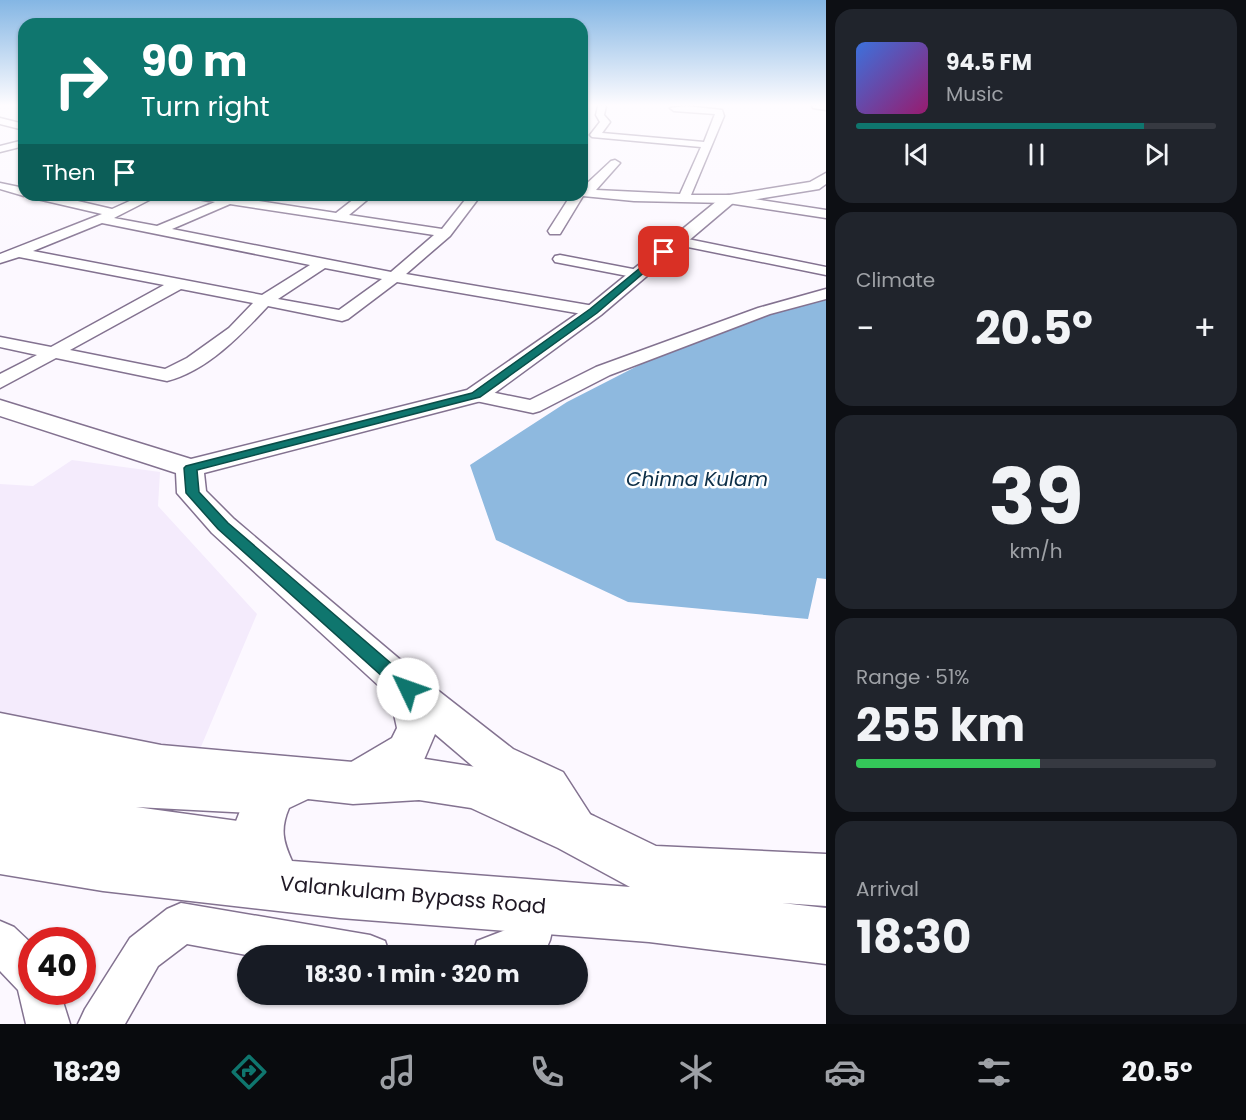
<!DOCTYPE html>
<html lang="en">
<head>
<meta charset="utf-8">
<style>
  body { margin:0; font-family:Poppins,sans-serif; background:#20242c; color:#f1f3f6; height:100vh; display:flex; flex-direction:column; font-size:22px; white-space:nowrap }
  * { box-sizing:border-box; margin:0 }
  p { font-size:20px; color:#9ea1a6 }
  .icon { flex:none; width:33px; height:33px; fill:none; stroke:currentColor; stroke-width:2; stroke-linecap:round; stroke-linejoin:round }
  .map { position:relative; flex:1; overflow:hidden }
  .drawer { display:flex; flex-direction:column; gap:9px; padding:9px; background:#0d0f14; width:420px }
  .drawer>* { flex:none }
  .hud { position:absolute; left:18px; top:18px; width:570px; height:183px; border-radius:18px; box-shadow:0 2px 4px #0004; background:#0f766e; color:#fff; overflow:hidden }
  .speed { position:absolute; left:18px; top:927px; display:flex; gap:12px; font-size:30px; font-weight:700; text-align:center }
  .speed>* { display:grid; place-content:center; width:78px; height:78px; border-radius:50%; background:#171b24; box-shadow:0 2px 4px #0004; line-height:1 }
  .speed .limit { border:9px solid #d22; background:#fff; color:#111 }
  .pin { position:absolute; display:grid; place-items:center; width:51px; height:51px; color:#fff; margin:-26px; border-radius:12px; box-shadow:0 3px 9px #0006 }
  .me { position:absolute; width:66px; margin:-33px; rotate:312deg; stroke-linejoin:round; filter:drop-shadow(0 0 4px #0008) }
  .turn { display:flex; align-items:center; gap:21px; height:126px; padding:0 24px; font-size:27px }
  .turn .icon { width:78px; height:78px; stroke-width:2.5 }
  .turn b { display:block; font-size:42px; line-height:51px }
  .then { display:flex; align-items:center; height:57px; padding:0 24px; background:#0003; gap:12px; font-size:22px }
  .big { font-size:45px; font-weight:700; line-height:1.1 }
  .drawer .tile { flex:1; display:flex; flex-direction:column; justify-content:center; gap:9px; min-width:0; padding:0 21px; border-radius:18px; background:#20242c }
  .drawer .dial { align-items:center; gap:0 }
  .dial b { font-size:78px; line-height:1 }
  .song { display:flex; align-items:center; gap:18px }
  .cover { width:72px; height:72px; border-radius:9px; background:linear-gradient(135deg,hsl(220 70% 55%),hsl(320 70% 35%)) }
  .played { height:6px; border-radius:3px; background:linear-gradient(90deg,#0f766e 80%,#363941 80%) }
  .keys { display:flex; justify-content:space-around; direction:ltr }
  .heat { display:flex; justify-content:space-between; align-items:center; font-size:33px; direction:ltr }
  .charge { height:9px; border-radius:4px; background:linear-gradient(90deg,#34c759 51%,#363941 0) }
  .trip { position:absolute; left:237px; top:945px; width:351px; height:60px; border-radius:30px; background:#171b24; box-shadow:0 2px 4px #0004; font-weight:700; line-height:60px; text-align:center }
  .tab-bar { display:flex; height:96px; justify-content:space-around; align-items:center; background:#090b0e; color:#9ea1a6 }
  .tab-bar .icon { width:42px; height:42px }
  .tab-bar .current { color:#0f766e }
  .tab-bar b { font-size:27px; color:#f1f3f6 }
  main { display:flex; flex:1; min-height:0 }
  .map>svg:first-child { display:block }
  .built { fill:#f4ebfc }
  .water { fill:#8eb9df }
  .lines { fill:none; stroke-linecap:round; stroke-linejoin:round }
  .minor-casing { stroke:#837290; stroke-width:3 }
  .tertiary-casing { stroke:#837290; stroke-width:3 }
  .primary-casing { stroke:#837290; stroke-width:3 }
  .trunk-casing { stroke:#837290; stroke-width:3 }
  .minor { fill:#fff; fill-rule:evenodd }
  .tertiary { fill:#fff; fill-rule:evenodd }
  .primary { fill:#fff; fill-rule:evenodd }
  .trunk { fill:#fff; fill-rule:evenodd }
  .route { fill:#0f766e; stroke:#0a4d48; stroke-width:1.5 }
  .labels { text-anchor:middle; stroke-width:5; stroke-linejoin:round; paint-order:stroke }
  .water-label { font-size:20px; font-style:italic; fill:#0d2f48; stroke:#fff }
  .near-street-label { font-size:21px; fill:#201925; stroke:#fff }
</style>
</head>
<body>
<main>
<div class="map">
<svg width="826" height="1024" viewBox="0 0 826 1024">
  <rect width="100%" height="100%" fill="#fcf8ff"/>
  <!-- built -->
  <path class="built" d="M72,460L160,472L158,506L257,614L187,780L0,754V484L33,486Z"/>
  <!-- water -->
  <path class="water" d="M826,298V579L817,578L808,619L628,602L496,540L470,465L567,402L692,338Z"/>
  <g class="lines">
    <defs>
      <path id="minor" d="M598,106H606L604,115L610,122L602,133L704,142L715,114L674,111L670,108L686,106L722,110L724,116L691,195H728L826,210V218L728,203L634,201L583,196L560,234H550L548,231L571,195H582V188L611,161L615,160L620,163L596,190L680,194L701,147L592,137L590,135L600,122L596,115Z
        M0,118L24,124V130L0,124Z
        M24,140V146L0,152V146Z
        M0,183L24,188V195H26L24,196L0,189Z
        M31,195H52L112,209L143,195H159L114,218L157,226L215,202L192,198L190,195H220L336,213L359,195H373L349,215L442,229L469,195H481L450,236L406,274L594,306L602,311L594,316L397,282L348,319L342,321L268,306C241,335 207,371 167,381L56,358L0,388V374L37,355L0,347V337L51,347L164,285L19,257L0,263V254L102,214L33,198ZM230,204L434,235L391,272L172,229ZM102,223L310,265L262,295L33,251ZM325,268L382,279L339,310L278,299ZM181,289L253,303L229,328L187,358L165,369L70,350Z
        M678,237L826,267V275L673,244L671,241Z
        M560,255L638,270L645,274L638,278L555,262L553,259L555,256Z
        M826,289V299L770,314L610,375L540,411L533,413L476,401L469,399L466,395L469,391L476,389L530,400L596,367L758,308Z
        M538,886L552,892L558,906L550,940L544,954L472,956L477,941L513,927L524,892Z
        M181,903L370,935L385,941L390,956H252L187,944L158,966L125,1024H78L85,1009L130,938L167,909Z
        M0,921L14,927L32,944V992H60L70,1024H26L18,990L0,971Z"/>
      <path id="tertiary" d="M826,173V184L819,189L733,203L601,315L485,400L204,473L206,491L234,519L422,678L513,749L563,772L592,817L599,832L592,847L576,853L560,847L533,800L483,775L435,734L423,762L371,794L356,800L341,794L335,781L341,768L392,738L397,728L390,696L212,533L177,493L176,473L0,416V400L191,459L467,390L587,307L723,196L810,182Z"/>
      <path id="primary" d="M0,713L161,745L353,762L419,758L476,767L594,816L656,846L826,854V906L782,903L826,908V964L649,942L340,918L103,891L0,874V826L103,841L238,855L233,829L247,793L161,785L0,751ZM308,799L353,804L419,800L471,808L558,848L630,887L292,861C283,841 280,829 289,808Z"/>
      <path id="trunk" d="M812,106H826V110L813,108Z
        M0,745L120,764L271,772L288,778L295,793L288,808L271,814L136,807L259,824L277,831L284,848L277,865L259,872L102,848L0,828Z"/>
    </defs>
    <!-- minor casing -->
    <use href="#minor" class="minor-casing"/>
    <!-- tertiary casing -->
    <use href="#tertiary" class="tertiary-casing"/>
    <!-- primary casing -->
    <use href="#primary" class="primary-casing"/>
    <!-- trunk casing -->
    <use href="#trunk" class="trunk-casing"/>
    <!-- minor -->
    <use href="#minor" class="minor"/>
    <!-- tertiary -->
    <use href="#tertiary" class="tertiary"/>
    <!-- primary -->
    <use href="#primary" class="primary"/>
    <!-- trunk -->
    <use href="#trunk" class="trunk"/>
  </g>
  <!-- sky -->
  <linearGradient id="sky" x2="0" y2="1"><stop stop-color="#84b6e4"/><stop offset="0.42" stop-color="#fefcff"/><stop offset="1" stop-color="#fefcff" stop-opacity="0"/></linearGradient>
  <rect width="826" height="250" fill="url(#sky)"/>
  <!-- route -->
  <path class="route" d="M662,250L668,252L597,313L480,397L197,470L199,492L228,523L415,684L417,689L415,694L408,696L402,694L218,529L186,493L184,468L186,466L472,393L590,309Z"/>
  <g class="labels">
    <!-- water labels -->
    <g class="water-label">
      <text x="697" y="486">Chinna Kulam</text>
    </g>
    <!-- near-street labels -->
    <g class="near-street-label">
      <text transform="translate(413 895) rotate(5)" y="7">Valankulam Bypass Road</text>
    </g>
  </g>
</svg>
<div class="speed"><div class="limit">40</div></div>
<div class="pin" style="left:664px;top:252px;background:#d93025"><svg class="icon" aria-label="arrive" viewBox="0 0 24 24"><path d="M6 21V4h12l-3 4 3 4H6"/></svg></div>
<svg class="me" style="left:408px;top:689px" viewBox="-20 -20 40 40"><circle r="19" fill="#fff"/><path d="M0-13L10 11 0 6-10 11z" fill="#0f766e"/></svg>
<div class="trip">18:30 · 1 min · 320 m</div>
<div class="hud">
<div class="turn"><svg class="icon" aria-label="right" viewBox="0 0 24 24"><path d="M7 20v-9h11M14 6l5 5-5 5"/></svg><div><b>90 m</b>Turn right</div></div>
<div class="then">Then<svg class="icon" aria-label="arrive" viewBox="0 0 24 24"><path d="M6 21V4h12l-3 4 3 4H6"/></svg></div>
</div>
</div>
<section class="drawer">
<div class="tile">
<div class="song"><i class="cover"></i><div><b>94.5 FM</b><p>Music</p></div></div>
<div class="played"></div>
<div class="keys"><svg class="icon" aria-label="previous" viewBox="0 0 24 24"><path d="M18 5L8 12l10 7zM5 5v14"/></svg><svg class="icon" aria-label="pause" viewBox="0 0 24 24"><path d="M8 5v14M16 5v14"/></svg><svg class="icon" aria-label="next" viewBox="0 0 24 24"><path d="M6 5l10 7-10 7zM19 5v14"/></svg></div>
</div>
<div class="tile"><p>Climate</p>
<div class="heat"><a>−</a><b class="big">20.5°</b><a>+</a></div>
</div>
<div class="tile dial"><b>39</b><p>km/h</p></div>
<div class="tile"><p>Range · 51%</p><b class="big">255 km</b><div class="charge"></div></div>
<div class="tile"><p>Arrival</p><b class="big">18:30</b></div>
</section>
</main>
<nav class="tab-bar">
<b>18:29</b>
<svg class="icon current" aria-label="directions" viewBox="0 0 24 24"><path d="M12 3l9 9-9 9-9-9zM9 14v-3h6M13 9l2 2-2 2"/></svg>
<svg class="icon" aria-label="music" viewBox="0 0 24 24"><path d="M9 18V5l10-2v13"/><circle cx="6" cy="18" r="3"/><circle cx="16" cy="16" r="3"/></svg>
<svg class="icon" aria-label="phone" viewBox="0 0 24 24"><path d="M5 4h4l2 5-3 2q2 4 5 5l2-3 5 2v4C11 20 4 13 5 4z"/></svg>
<svg class="icon" aria-label="climate" viewBox="0 0 24 24"><path d="M12 3v18M4 7l16 10M4 17L20 7"/></svg>
<svg class="icon" aria-label="car" viewBox="0 0 24 24"><path d="M5 17H2v-5l4-1 3-4h7l3 4 3 1v5h-3M9 17h6M6 11h13"/><circle cx="7" cy="17" r="2"/><circle cx="17" cy="17" r="2"/></svg>
<svg class="icon" aria-label="filters" viewBox="0 0 24 24"><path d="M4 7h16M4 17h16"/><circle cx="9" cy="7" r="2"/><circle cx="15" cy="17" r="2"/></svg>
<b>20.5°</b>
</nav>
</body>
</html>
